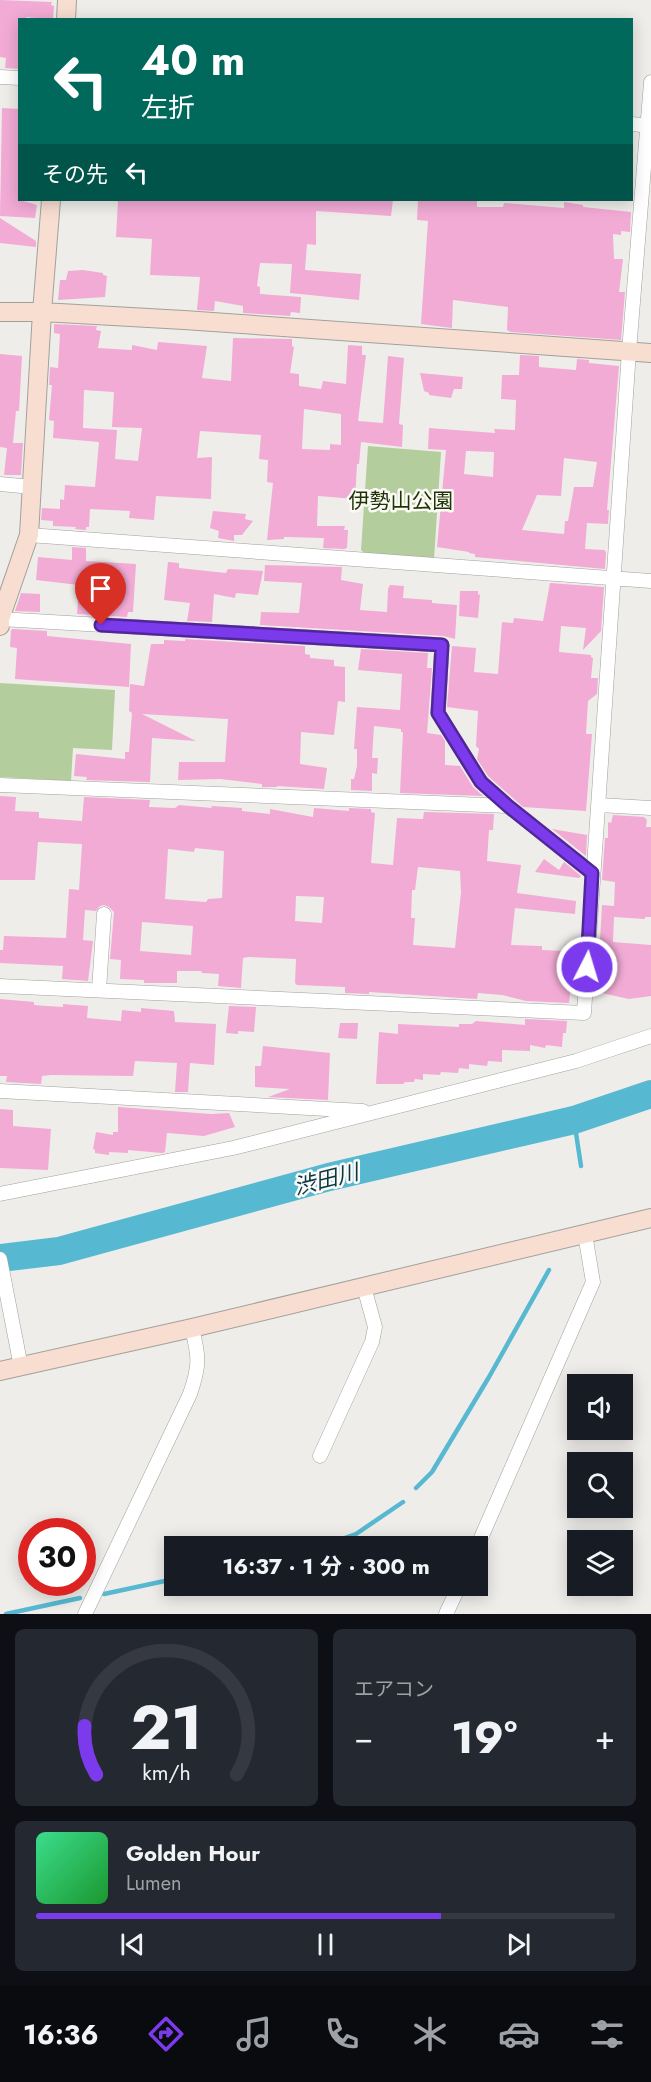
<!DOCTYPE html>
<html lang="ja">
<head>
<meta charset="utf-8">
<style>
  body { margin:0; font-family:Jost,"Noto Sans JP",sans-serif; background:#242831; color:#f1f3f6; height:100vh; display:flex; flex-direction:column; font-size:22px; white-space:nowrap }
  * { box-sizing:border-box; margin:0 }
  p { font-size:20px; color:#9ea1a6 }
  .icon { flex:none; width:33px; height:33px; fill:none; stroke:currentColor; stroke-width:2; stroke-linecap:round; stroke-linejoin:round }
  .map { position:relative; height:1614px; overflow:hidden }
  .panel { display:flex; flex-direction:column; gap:15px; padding:15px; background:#0d0f14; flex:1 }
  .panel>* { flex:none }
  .banner { position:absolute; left:18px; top:18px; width:615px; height:183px; border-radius:0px; box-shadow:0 3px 15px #0003; background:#00695c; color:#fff; overflow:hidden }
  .controls { position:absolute; left:567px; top:1374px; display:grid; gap:12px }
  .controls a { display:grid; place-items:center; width:66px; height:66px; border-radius:0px; background:#171b24; box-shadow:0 3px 15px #0003; font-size:30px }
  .speed { position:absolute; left:18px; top:1518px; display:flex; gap:12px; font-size:30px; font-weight:700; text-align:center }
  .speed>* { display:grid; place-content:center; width:78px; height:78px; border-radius:50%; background:#171b24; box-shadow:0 3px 15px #0003; line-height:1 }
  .speed .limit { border:9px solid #d22; background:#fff; color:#111 }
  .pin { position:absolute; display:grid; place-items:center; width:51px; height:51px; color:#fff; margin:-62px -26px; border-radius:50% 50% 50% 0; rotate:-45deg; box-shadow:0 0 6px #0007 }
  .pin .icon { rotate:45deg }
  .me { position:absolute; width:66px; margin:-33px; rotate:5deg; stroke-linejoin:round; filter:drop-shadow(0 0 4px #0008) }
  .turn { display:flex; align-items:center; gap:21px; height:126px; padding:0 24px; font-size:27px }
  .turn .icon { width:78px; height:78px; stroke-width:2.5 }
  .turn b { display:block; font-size:42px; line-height:51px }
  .then { display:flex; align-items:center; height:57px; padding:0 24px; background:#0003; gap:12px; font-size:22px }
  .big { font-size:45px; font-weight:700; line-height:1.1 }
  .panel .card { flex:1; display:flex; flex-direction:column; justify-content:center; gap:9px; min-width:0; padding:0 21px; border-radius:9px; background:#242831 }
  .panel .dial { align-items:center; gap:0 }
  .dial svg { height:156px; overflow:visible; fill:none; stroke:#363941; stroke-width:7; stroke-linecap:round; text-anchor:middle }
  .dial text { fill:#f1f3f6; stroke:none }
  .song { display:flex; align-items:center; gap:18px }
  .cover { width:72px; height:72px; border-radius:9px; background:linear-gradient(135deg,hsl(150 70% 55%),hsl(130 70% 35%)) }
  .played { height:6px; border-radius:3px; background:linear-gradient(90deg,#7c3aed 70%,#363941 70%) }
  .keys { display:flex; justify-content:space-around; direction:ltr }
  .heat { display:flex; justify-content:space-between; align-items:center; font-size:33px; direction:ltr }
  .panel .tiles { flex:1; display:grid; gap:15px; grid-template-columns:1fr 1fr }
  .card:last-child { grid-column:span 2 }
  .trip { position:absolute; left:164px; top:1536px; width:324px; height:60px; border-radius:0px; background:#171b24; box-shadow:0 3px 15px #0003; font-weight:700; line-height:60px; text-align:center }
  .tab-bar { display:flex; height:96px; justify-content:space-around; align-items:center; background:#090b0e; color:#9ea1a6 }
  .tab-bar .icon { width:42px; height:42px }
  .tab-bar .active { color:#7c3aed }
  .tab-bar b { font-size:27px; color:#f1f3f6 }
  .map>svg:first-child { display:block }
  .green { fill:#b4cd9d }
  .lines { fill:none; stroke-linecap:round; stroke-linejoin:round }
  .stream { stroke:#56b9d1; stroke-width:4.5 }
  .river { stroke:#56b9d1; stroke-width:28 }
  .building { fill:#f2abd5; fill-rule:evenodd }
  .street-casing { stroke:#a2a09d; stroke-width:15 }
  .secondary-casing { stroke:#a2a09d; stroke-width:20 }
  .street { stroke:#fff; stroke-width:14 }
  .secondary { stroke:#f8ded0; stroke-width:18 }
  .route-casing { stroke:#51269a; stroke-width:15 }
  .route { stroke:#7c3aed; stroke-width:10 }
  .labels { text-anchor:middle; stroke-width:5; stroke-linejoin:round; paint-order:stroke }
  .park-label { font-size:21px; fill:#1f3403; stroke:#fcfaf7 }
  .water-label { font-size:22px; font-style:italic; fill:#093843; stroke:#fcfaf7 }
</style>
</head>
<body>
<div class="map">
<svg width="651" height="1614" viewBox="0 0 651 1614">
  <rect width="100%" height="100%" fill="#efedea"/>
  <!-- green -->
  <path class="green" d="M368,446L441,452L434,559L366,555L361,550Z
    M0,683L115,690L112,750L73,748L71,781L0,777Z"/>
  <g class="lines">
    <!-- stream -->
    <path class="stream" d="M574,1120L581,1166
      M416,1488L432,1472L489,1377L549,1270
      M322,1546L356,1534L403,1502
      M104,1594L174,1579
      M6,1614L80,1598"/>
    <!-- river -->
    <path class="river" d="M0,1258L59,1251L329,1177L574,1120L651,1094"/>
  </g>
  <!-- building -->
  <path class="building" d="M0,0L52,2L51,5L54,6L53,20L26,17V20H20V69L5,68L6,58L0,57Z
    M2,108L20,109V200L37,205L35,218L0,216Z
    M118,200H393L391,216L316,211V245L307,244L305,270L361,274L359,300L290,293L292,264L260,263L257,286L260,287V294L301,297L300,313L291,312L290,316L243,313V306L215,301L214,311L197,310L200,277L150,275L152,239L116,237Z
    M418,200H477V207H503L504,203L564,208V202L583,205V207L631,212L630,232L621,231V235L613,234L614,259H623L619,292H625L621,340L511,332L507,330L508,307L453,300L452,328L421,324L428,221L417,220Z
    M0,218L36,241V247L0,243Z
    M83,270L103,273V275L107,276L105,297L58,300L60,280H66L68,271Z
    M54,324L97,326L96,330L101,331L98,348L132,350V345L157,350L158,342L207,346L202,378L231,381L233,338L292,339V346L294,347L290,373L299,374V386L321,389L323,381L346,384L348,345L362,346V355H366L358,421L383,423L388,356L404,358L399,424L403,425L402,447L361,442L359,464H357L355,499L318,496L317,526H345L344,530H348L347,548L344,549L323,548L324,538L284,537V539L267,540L273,483L267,482L268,460L259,459L261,435L200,431L197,458L212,457L211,499L156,496L154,520L129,518L130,511L90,509L89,527H86V530L75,529L76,527L53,526V521L41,520L42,508L60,509V499L64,500L65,485L95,487L99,442L53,438L54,421L49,420L52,385H49L50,367L58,368L60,334L54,333ZM84,390L114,392L112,427L142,428L138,461L115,459L117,430L83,428ZM304,409L341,414V445L330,444V450L302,449Z
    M0,354L22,356L19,411H16L13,443H23L21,475H4L7,448L0,447Z
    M520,355L539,356V367L576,370L577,359L589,360V363L619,366L607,510H609L608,524L587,523L585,549L604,550L606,552L605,569L475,557V554L469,553V552L437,547L446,450L428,449L429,428L495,433L494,429L515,430L516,400L501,399L502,375H519ZM466,451L494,452L493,477L464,474ZM564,458L597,462L593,487H574L568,521H565L564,534L522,530L537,495L561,496Z
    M420,373L463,377L462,389H454L451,398L429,395V393L424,391Z
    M213,511L246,514L245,519L253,521L242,535H234V541L218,538L219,531L210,528Z
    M72,547L86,548V561L136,564L133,612H128L127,617L77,614L79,585L36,580L38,557L72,560Z
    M168,562L179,563V568L226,573L228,569L263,571L258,595L236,593L235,598L214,594L212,622L187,621L190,603L164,600Z
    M265,565L342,567L341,580L363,584L360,610L387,612L388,589L390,585L404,586L403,598L432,600V603L457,605L455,639L443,636L260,625L261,612L299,613L302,583L264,581Z
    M550,583L604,587L601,631L583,650L586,628L561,626L559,652L591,655V657L593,658L591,678H598L597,694L588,701L586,734H592L586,811L523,807L488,776L477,759L479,749L476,746L478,711L447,707L452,646L476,648L474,672L498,674L502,622L513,623L514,618L543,621Z
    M460,591H478V595L480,594L478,618L459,616Z
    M21,593L40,594V612L15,611Z
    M13,629L47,631V636L131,644L129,687L15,679L17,648L10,647L11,630Z
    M185,639L305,646V654L310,655V658L334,660V666L345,667V702L338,701L334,735L301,732L300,764L327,768L324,789L277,786V787H262V784L220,779L178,780L179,762H225L228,719L142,714L196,741L152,738L150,782L86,780L87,777L74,776L76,754L125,759V752H129L132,713L129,711L130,684L144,686L151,644H164V640L185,641Z
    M361,649L428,653L427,668H432L427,733L441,735L445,741V765L460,766L473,787L483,796L400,793L403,732H401V729L374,726L372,758H378L377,774L372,773V791L351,790V779H354L357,766V749H354L357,707L400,710L402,674L358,670Z
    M0,796L16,797L15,811L39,812V818L82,821L84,797L150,800L149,807L175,808L179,805L212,808L211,806L242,808V811L270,814V809L313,817L314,808L349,811V808L371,809V812L375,813L371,863L393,865L397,818L423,819L424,812L494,814L493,830H489L487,861L521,865L517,893L576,901L575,914L515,908L511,945L542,946V950L563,951V971L578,972L577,983H571L569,1003L526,1001L502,995L478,993L477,999L369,992V994L345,993V987L297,985L295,983L296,959L248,957L243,958L241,988L218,986L219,974L202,973L201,971H177V983H144V980L120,979L121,960L110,959L114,912L109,907L104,905L100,906L96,911L85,910L83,940L93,941L88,981L62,979L63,966L0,963V950H3L4,936L66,938L69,889L79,890L82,844L38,842L35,880H0ZM195,848L224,851L222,898L208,899L206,902L165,899L168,849L194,852ZM418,867L460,871L461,892L455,948L413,945L415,918H411L412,890H415ZM296,896L324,897L322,923L295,921ZM142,922L193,926L191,955L140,951Z
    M613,815L644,817L647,820L646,827H651V917H645V919L614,917L613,942L651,945V996L629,999L597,992L602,905L614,906L615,882L602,880L605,838H608V822L611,823Z
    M552,829L587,835L586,856Z
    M544,859L559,870L564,862L581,876L579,878L535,872Z
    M0,999L34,1002V1005L47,1006L63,1007V1004L88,1006L87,1018L121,1021L122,1010L141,1012V1008L174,1011L175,1022L216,1024L214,1065L190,1063L188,1092H175L177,1063L135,1061L133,1076L51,1075L42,1076L41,1084L6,1082L7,1076H0Z
    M229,1006L256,1007L254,1032L238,1031V1034L226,1033Z
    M525,1019L567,1021L566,1033H563L562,1047L546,1045L545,1048L530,1045V1051L502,1050V1062L488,1061L487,1066L469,1064V1069L459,1068L458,1073L441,1072L440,1075L423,1074V1080L415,1079L414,1082H405L403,1084H376L379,1032L398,1034V1024L459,1027V1024H472L476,1021L525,1025Z
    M340,1023H358L357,1039L338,1038Z
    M263,1046L330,1053L328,1100L268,1097L290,1089L255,1087V1066H261Z
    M118,1107L211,1114L229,1113L235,1127L204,1136L167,1133L165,1152L162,1153L128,1150V1153L109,1152V1155L95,1153V1150L93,1149L96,1132L113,1135V1132H118Z
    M0,1109L13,1110V1126L51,1129L48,1170L0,1168Z"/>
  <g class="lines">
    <defs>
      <path id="street" d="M0,77L20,78
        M632,124L651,126
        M0,484L32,487
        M29,535L651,581
        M0,619L442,645L438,713L481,782L508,806
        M0,785L508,806L592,873
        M599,805L651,808
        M0,986L584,1013L629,351L651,82
        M99,990L104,914
        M0,1091L363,1111
        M0,1194L233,1148L576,1061L651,1036
        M0,1259L21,1367
        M320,1456L372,1342L375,1327L364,1287
        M477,1547L593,1282L585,1234
        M85,1614L190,1394C200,1365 199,1357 192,1328
        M446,1614L459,1586"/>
      <path id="secondary" d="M66,20L67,0
        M0,312H42L184,320L651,353
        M0,626V619L29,535L42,312L51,200
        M0,1371L192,1328L651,1218"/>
    </defs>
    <!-- street casing -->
    <use href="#street" class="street-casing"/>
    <!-- secondary casing -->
    <use href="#secondary" class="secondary-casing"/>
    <!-- street -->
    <use href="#street" class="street"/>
    <!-- secondary -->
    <use href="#secondary" class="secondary"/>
  </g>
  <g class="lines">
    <defs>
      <path id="route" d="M101,625L442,645L438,713L481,782L508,806L592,873L587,967"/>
    </defs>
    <!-- route casing -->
    <use href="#route" class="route-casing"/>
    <!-- route -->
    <use href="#route" class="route"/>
  </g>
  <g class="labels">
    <!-- park labels -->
    <g class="park-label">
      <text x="401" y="508">伊勢山公園</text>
    </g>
    <!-- water labels -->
    <g class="water-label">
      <text transform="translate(326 1179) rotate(-14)" y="8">渋田川</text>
    </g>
  </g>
</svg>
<div class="controls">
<a><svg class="icon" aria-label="sound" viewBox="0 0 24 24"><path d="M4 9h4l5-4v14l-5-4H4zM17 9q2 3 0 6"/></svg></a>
<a><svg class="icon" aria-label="search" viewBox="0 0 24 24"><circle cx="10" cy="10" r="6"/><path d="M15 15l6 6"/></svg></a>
<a><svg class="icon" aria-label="layers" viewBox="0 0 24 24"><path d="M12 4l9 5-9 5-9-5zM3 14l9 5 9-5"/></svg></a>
</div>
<div class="speed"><div class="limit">30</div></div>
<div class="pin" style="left:101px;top:625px;background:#d93025"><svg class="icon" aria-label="arrive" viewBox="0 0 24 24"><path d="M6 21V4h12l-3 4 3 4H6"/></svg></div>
<svg class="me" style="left:587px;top:967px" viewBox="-20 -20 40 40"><circle r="17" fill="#7c3aed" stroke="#fff" stroke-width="3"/><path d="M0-11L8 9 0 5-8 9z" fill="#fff"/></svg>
<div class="trip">16:37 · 1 分 · 300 m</div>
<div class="banner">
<div class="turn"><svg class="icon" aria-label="left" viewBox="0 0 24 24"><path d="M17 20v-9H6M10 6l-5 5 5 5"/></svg><div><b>40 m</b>左折</div></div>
<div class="then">その先<svg class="icon" aria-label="left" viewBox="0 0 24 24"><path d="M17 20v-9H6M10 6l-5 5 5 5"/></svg></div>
</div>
</div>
<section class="panel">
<div class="tiles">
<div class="card dial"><svg viewBox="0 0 100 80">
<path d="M14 69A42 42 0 1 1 86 69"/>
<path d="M14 69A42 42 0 0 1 8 44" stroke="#7c3aed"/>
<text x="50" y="56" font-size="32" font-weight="700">21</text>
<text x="50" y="72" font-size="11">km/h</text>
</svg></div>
<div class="card"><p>エアコン</p>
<div class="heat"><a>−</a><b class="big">19°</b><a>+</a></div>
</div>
<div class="card">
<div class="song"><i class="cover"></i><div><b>Golden Hour</b><p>Lumen</p></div></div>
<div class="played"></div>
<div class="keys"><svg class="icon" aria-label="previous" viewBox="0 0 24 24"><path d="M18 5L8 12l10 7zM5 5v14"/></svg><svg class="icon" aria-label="pause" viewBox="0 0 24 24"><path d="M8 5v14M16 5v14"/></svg><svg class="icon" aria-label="next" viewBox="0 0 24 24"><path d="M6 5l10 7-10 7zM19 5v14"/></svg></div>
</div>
</div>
</section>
<nav class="tab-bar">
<b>16:36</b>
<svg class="icon active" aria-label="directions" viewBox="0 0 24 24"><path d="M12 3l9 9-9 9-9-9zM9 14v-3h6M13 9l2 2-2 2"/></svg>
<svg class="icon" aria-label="music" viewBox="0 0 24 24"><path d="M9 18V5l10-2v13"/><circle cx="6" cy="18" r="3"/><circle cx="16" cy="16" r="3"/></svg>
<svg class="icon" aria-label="phone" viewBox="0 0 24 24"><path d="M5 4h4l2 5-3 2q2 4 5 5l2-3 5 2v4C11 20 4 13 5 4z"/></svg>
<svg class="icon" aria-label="climate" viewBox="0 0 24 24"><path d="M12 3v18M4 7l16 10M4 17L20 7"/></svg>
<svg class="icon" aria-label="car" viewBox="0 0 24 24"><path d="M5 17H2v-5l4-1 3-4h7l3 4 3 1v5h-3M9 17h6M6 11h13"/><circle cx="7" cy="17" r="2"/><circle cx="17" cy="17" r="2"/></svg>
<svg class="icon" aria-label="filters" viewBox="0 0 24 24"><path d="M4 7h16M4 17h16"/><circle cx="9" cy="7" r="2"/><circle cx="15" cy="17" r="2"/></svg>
</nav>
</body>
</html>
